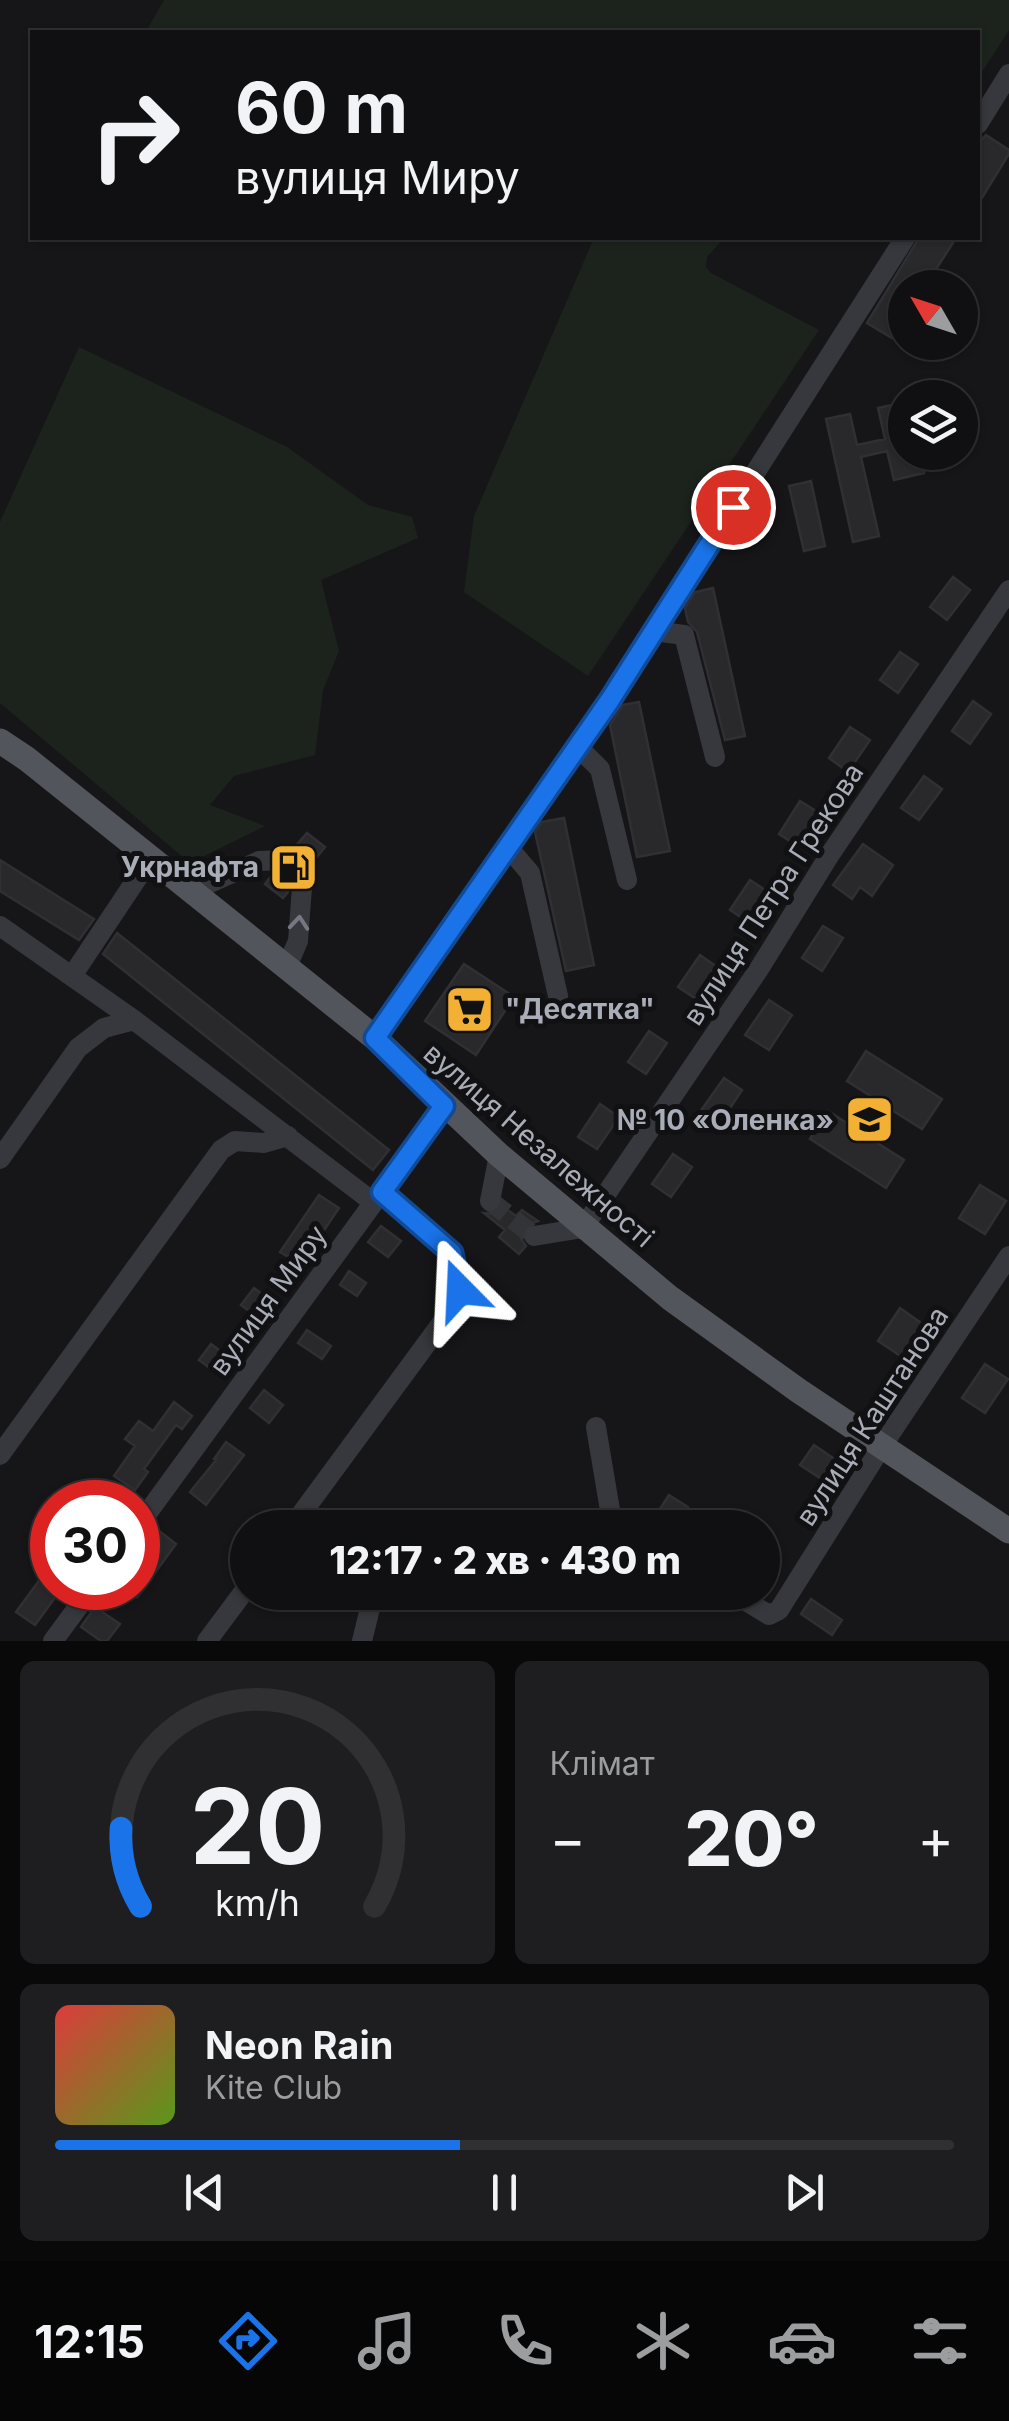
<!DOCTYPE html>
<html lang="uk">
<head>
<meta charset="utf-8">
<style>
  body { margin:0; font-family:Inter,sans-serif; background:#1e1e20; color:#f1f3f6; height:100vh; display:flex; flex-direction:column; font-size:38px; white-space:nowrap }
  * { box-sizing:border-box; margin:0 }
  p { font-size:32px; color:#9c9d9f }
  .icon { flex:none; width:55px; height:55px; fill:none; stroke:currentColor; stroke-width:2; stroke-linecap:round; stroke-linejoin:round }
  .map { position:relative; height:1641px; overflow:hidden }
  .sheet { display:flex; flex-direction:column; gap:20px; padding:20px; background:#09090a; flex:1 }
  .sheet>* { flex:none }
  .top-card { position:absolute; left:30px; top:30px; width:950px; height:210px; border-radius:0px; box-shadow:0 2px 8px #0004,0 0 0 2px #303032; background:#101012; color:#f1f3f6; overflow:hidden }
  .needle { width:65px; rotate:309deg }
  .fabs { position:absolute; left:888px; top:270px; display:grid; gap:20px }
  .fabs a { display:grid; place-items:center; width:90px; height:90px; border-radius:50%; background:#101012; box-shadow:0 2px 8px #0004,0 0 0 2px #303032; font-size:50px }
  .speed { position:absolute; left:30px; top:1480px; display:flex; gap:20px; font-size:50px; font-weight:700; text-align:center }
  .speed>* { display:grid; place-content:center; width:130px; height:130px; border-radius:50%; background:#101012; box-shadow:0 2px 8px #0004,0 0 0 2px #303032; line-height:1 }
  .speed .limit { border:15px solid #d22; background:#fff; color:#111 }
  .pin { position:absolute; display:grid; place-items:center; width:85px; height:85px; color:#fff; margin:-42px; border:5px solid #fff; border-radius:50%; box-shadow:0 2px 10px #0007 }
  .me { position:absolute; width:110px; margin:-55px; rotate:339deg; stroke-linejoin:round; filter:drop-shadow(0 0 8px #0008) }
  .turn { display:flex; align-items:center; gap:35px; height:210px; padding:0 40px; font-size:45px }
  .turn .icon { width:130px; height:130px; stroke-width:2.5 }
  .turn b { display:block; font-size:70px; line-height:85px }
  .big { font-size:75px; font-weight:800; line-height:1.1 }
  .sheet .card { flex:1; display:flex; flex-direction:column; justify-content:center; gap:15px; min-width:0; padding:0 35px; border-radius:15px; background:#1e1e20 }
  .sheet .dial { align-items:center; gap:0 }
  .dial svg { height:260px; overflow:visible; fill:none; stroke:#303032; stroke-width:7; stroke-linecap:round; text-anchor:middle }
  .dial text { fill:#f1f3f6; stroke:none }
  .song { display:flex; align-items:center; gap:30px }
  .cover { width:120px; height:120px; border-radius:15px; background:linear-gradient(135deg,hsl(0 70% 55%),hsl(90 70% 35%)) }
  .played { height:10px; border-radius:5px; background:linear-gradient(90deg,#1a73e8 45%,#303032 45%) }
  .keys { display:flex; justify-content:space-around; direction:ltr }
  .heat { display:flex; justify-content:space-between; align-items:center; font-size:55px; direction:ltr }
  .sheet .tiles { flex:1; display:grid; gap:20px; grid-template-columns:1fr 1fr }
  .card:last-child { grid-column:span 2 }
  .trip { position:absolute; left:230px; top:1510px; width:550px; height:100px; border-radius:50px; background:#101012; box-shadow:0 2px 8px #0004,0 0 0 2px #303032; font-weight:800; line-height:100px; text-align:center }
  .tab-bar { display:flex; height:160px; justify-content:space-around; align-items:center; background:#060607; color:#9c9d9f }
  .tab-bar .icon { width:70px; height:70px }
  .tab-bar .selected { color:#1a73e8 }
  .tab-bar b { font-size:45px; color:#f1f3f6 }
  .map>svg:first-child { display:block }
  .green { fill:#1c231d }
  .building { fill:#29292c; stroke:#303034; stroke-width:2.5 }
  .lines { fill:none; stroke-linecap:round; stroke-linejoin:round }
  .minor-tunnel { stroke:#333438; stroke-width:20; stroke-dasharray:20 10; stroke-linecap:butt }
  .minor { stroke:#37383d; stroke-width:20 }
  .major { stroke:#53555c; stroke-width:25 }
  .oneway { stroke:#757881 }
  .route-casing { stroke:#114b97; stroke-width:25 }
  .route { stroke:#1a73e8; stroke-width:18 }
  .labels { text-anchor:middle; stroke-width:10; stroke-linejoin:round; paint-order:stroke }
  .poi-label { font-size:28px; font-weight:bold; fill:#a8adb8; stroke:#111113; text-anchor:end }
  .street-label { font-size:28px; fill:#a8adb8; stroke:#111113 }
</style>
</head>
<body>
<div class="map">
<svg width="1009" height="1641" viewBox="0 0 1009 1641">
  <rect width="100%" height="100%" fill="#161618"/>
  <!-- green -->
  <path class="green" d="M164,0H1009V30L978,78V32H160L148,28Z
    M594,238H724L707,257L706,267L711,273L819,330L588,676L464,592L474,516Z
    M79,347L287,447L368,505L412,517L418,538L321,580L339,651L323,690L315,755L234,776L210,805L265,826L190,863L0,703V522Z"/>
  <!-- building -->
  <path class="building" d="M986,135L1009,150V154L978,204V144Z
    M919,238H956L924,288H905V318L892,338L867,323Z
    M905,402V452H919L924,473L894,480L887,451L861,457L879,536L853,542L826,419L850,414L857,445L885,439L878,408Z
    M811,481L825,546L804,551L789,486Z
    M953,577L970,590L947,620L930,607Z
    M713,588L745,736L725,740L697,632L688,622L685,608L695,592Z
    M900,652L918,664L898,693L880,680Z
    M973,701L991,714L970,744L952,731Z
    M639,702L670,851L637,857L610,725L623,705Z
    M850,727L870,740L848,772L829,758Z
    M924,776L942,789L919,820L901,808Z
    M800,801L819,813L798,846L779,834Z
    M564,818L594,965L566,971L535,832L542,822Z
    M307,833L325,847L312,863L298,861L293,849Z
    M863,844L893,865L872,896L860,887L852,899L833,885Z
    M0,860L94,919L79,940L0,891Z
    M289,873L288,892L283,898L265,884L273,874Z
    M750,880L768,892L748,922L730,910Z
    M823,926L843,938L822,971L802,958Z
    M117,933L389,1150L373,1170L103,954Z
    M700,955L717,967L696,999L678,987Z
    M464,964L514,997L476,1055L425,1021Z
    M769,1000L792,1015L769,1050L745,1035Z
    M649,1031L667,1043L646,1074L628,1062Z
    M866,1051L942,1099L922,1129L887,1107L868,1137L904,1160L886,1188L810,1139L828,1111L853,1127L872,1097L847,1081Z
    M724,1078L742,1090L719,1125L700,1112Z
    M600,1104L619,1117L597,1149L578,1137Z
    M673,1154L692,1167L671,1197L652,1184Z
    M980,1185L1006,1201L985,1234L959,1218Z
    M319,1195L339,1208L301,1264L280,1252Z
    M502,1206L516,1216L522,1210L538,1221L526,1225L522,1230L521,1239L526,1246L519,1254L499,1237L505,1230L484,1213L495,1214Z
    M381,1226L401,1241L388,1257L368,1242Z
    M349,1271L366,1283L357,1296L340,1285Z
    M254,1288L274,1303L261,1320L241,1305Z
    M900,1308L927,1327L905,1359L878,1341Z
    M307,1330L331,1346L322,1359L298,1343Z
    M211,1344L231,1359L219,1375L199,1360Z
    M985,1364L1008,1379L985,1413L962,1398Z
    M264,1390L283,1405L269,1423L250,1408Z
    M174,1402L192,1416L182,1429L176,1425L144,1469L148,1472L135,1490L114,1476L135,1446L125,1439L139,1421L153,1431Z
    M226,1442L244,1455L206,1505L190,1492L216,1460L214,1459Z
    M814,1445L836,1460L823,1480L800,1465Z
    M669,1495L688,1507L674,1527L656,1515Z
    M158,1530L176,1544L138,1596V1557Z
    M52,1563V1588H62L35,1625L16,1612Z
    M811,1599L842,1620L832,1635L801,1614Z
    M95,1607L120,1624L107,1641H101L81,1627Z"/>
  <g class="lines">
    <!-- minor-tunnel -->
    <path class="minor-tunnel" d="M490,1201L534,1236"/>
    <!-- minor -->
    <path class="minor" d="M978,124L1009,74
      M654,631L684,635L715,757
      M577,746L600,769L627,880
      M507,846L530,873L558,996
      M185,887L208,884L259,861L285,860
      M0,926L134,1020L373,1202
      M286,969L298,941L303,874
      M72,976L150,859
      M375,1038L610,700L905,238
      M0,1159L78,1048L104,1028L134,1020
      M490,1201L499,1155
      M534,1236L583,1228L759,969L829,856L1009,590
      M596,1427L611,1516L629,1528
      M0,1455L221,1150L235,1141L264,1143L288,1136
      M138,1526L444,1106
      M291,1528L452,1309C474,1253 419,1224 382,1192
      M731,1592L769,1615L779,1610L882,1446L1009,1256
      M53,1641L92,1588
      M207,1641L248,1586
      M362,1641L374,1592"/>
    <!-- major -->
    <path class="major" d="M0,741L27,759L375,1038L499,1155L670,1298L799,1391L1009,1531"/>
  </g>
  <!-- one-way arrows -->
  <defs><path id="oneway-chevron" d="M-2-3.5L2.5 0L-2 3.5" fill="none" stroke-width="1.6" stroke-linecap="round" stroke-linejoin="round" transform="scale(2.5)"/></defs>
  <use class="oneway" href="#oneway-chevron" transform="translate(299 923) rotate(-85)"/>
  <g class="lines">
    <defs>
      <path id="route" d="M460,1290L452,1253L382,1192L444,1106L375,1038L610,700L733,507"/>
    </defs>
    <!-- route casing -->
    <use href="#route" class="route-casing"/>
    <!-- route -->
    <use href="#route" class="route"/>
  </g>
  <!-- icons -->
  <defs>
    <symbol id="fuel-square" viewBox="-11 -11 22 22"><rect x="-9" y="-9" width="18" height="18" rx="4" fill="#f2b134" stroke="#111113"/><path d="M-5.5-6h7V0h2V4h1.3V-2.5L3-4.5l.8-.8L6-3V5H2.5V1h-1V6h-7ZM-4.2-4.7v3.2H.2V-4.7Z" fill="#111"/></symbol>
    <symbol id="supermarket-square" viewBox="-11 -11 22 22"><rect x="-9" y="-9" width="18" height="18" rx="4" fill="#f2b134" stroke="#111113"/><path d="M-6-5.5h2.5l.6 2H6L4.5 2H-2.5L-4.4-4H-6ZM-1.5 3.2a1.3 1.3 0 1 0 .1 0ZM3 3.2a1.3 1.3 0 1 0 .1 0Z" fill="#111"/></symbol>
    <symbol id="school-square" viewBox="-11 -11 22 22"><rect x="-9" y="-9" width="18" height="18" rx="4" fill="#f2b134" stroke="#111113"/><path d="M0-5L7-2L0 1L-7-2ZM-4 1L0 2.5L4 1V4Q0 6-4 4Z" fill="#111"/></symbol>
  </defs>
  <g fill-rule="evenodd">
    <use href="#fuel-square" x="266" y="840" width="55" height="55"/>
    <use href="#supermarket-square" x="442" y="982" width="55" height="55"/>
    <use href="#school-square" x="842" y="1092" width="55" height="55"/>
  </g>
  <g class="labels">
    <!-- poi labels -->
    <g class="poi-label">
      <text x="259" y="877">Укрнафта</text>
      <text x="505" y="1019" text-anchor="start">"Десятка"</text>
      <text x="834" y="1130">№ 10 «Оленка»</text>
    </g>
    <!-- street labels -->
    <g class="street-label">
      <text transform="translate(773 894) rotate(-57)" y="10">вулиця Петра Грекова</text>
      <text transform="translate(539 1145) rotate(41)" y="10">вулиця Незалежності</text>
      <text transform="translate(268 1300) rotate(-54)" y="10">вулиця Миру</text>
      <text transform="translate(872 1416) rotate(-57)" y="10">вулиця Каштанова</text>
    </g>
  </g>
</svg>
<div class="fabs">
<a><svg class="needle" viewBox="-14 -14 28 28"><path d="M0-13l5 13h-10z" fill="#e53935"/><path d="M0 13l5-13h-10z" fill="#9c9d9f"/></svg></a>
<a><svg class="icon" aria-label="layers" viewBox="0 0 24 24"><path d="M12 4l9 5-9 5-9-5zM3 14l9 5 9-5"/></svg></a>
</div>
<div class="speed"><div class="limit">30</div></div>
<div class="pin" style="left:733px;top:507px;background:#d93025"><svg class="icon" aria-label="arrive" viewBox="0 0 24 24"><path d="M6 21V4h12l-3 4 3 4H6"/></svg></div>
<svg class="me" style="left:460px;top:1290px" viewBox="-20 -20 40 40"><path d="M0-17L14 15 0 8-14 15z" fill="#1a73e8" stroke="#fff" stroke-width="4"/></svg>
<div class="trip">12:17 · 2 хв · 430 m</div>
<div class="top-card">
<div class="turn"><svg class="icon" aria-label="right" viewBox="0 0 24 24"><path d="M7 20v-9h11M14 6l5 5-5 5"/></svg><div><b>60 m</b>вулиця Миру</div></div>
</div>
</div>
<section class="sheet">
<div class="tiles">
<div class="card dial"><svg viewBox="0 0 100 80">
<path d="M14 69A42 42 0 1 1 86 69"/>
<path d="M14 69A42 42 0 0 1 8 45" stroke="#1a73e8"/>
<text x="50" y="56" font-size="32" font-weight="700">20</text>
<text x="50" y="72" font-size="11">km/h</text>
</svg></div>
<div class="card"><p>Клімат</p>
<div class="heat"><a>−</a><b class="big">20°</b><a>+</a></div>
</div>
<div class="card">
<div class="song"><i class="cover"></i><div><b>Neon Rain</b><p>Kite Club</p></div></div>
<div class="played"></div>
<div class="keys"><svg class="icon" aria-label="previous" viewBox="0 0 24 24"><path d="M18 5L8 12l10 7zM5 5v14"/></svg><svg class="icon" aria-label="pause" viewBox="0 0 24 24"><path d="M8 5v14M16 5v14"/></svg><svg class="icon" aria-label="next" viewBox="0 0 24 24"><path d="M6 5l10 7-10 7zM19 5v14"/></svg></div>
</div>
</div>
</section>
<nav class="tab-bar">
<b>12:15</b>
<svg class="icon selected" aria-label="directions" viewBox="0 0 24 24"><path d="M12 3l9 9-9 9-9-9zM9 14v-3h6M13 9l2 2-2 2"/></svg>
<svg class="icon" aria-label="music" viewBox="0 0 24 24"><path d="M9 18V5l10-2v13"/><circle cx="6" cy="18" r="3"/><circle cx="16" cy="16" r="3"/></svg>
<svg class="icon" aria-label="phone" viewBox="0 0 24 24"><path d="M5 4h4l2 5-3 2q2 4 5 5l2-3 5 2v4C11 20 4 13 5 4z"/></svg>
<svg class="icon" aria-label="climate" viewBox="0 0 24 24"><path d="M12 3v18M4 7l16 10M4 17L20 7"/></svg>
<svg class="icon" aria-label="car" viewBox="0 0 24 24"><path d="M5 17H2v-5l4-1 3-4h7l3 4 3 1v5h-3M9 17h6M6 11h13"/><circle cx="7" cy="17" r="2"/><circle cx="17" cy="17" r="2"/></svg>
<svg class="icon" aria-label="filters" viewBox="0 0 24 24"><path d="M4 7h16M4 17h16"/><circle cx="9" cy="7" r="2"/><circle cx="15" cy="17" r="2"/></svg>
</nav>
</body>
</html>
